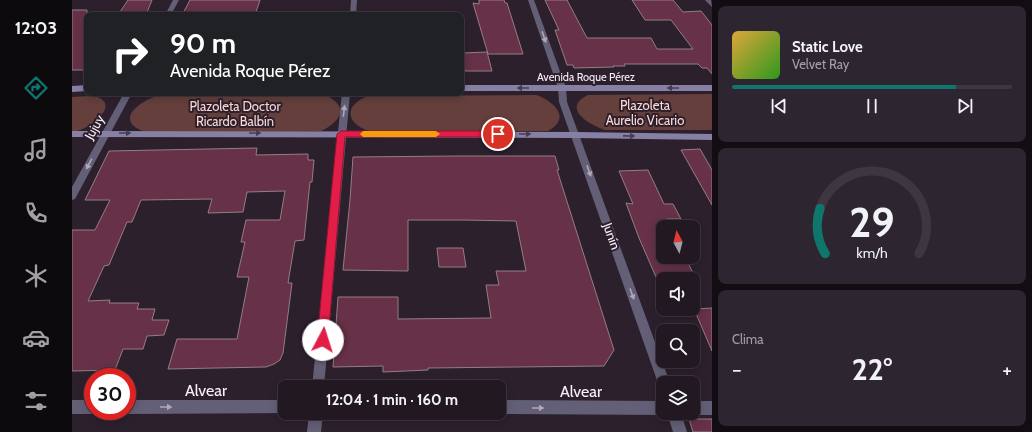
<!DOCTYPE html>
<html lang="es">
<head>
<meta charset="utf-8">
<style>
  body { margin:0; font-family:Cabin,sans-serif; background:#2d252f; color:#f1f3f6; height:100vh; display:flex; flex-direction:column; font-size:15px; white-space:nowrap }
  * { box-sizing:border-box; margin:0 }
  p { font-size:13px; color:#a2a0a5 }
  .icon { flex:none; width:22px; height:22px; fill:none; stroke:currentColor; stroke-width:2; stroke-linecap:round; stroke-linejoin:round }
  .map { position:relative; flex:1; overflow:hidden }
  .side { display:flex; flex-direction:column; gap:6px; padding:6px; background:#120d13; width:320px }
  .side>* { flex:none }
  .banner { position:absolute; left:12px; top:12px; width:380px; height:84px; border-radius:8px; box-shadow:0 2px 10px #0003,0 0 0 1px #3e3740; background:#202124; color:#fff; overflow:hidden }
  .needle { width:26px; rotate:353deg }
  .controls { position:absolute; left:584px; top:220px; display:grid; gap:8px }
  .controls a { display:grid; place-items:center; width:44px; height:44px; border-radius:8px; background:#211822; box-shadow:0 2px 10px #0003,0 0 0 1px #3e3740; font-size:20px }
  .speed { position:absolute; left:12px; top:368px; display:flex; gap:8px; font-size:20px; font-weight:700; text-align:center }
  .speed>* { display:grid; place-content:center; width:52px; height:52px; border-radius:50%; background:#211822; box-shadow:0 2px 10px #0003,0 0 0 1px #3e3740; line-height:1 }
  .speed .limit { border:6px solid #d22; background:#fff; color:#111 }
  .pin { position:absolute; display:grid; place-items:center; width:34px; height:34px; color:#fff; margin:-17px; border:2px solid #fff; border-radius:50%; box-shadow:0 1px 4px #0007 }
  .me { position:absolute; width:44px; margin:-22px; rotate:5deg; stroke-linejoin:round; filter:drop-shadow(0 0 3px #0008) }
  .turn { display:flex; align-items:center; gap:14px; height:84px; padding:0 20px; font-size:18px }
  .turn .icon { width:52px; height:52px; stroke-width:2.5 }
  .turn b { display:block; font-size:28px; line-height:34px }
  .big { font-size:30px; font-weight:700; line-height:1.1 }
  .side .tile { flex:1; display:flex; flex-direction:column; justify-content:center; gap:6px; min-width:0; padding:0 14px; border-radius:8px; background:#2d252f }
  .side .dial { align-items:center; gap:0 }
  .dial svg { height:104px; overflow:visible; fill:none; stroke:#3e3740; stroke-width:7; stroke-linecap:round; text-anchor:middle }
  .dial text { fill:#f1f3f6; stroke:none }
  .song { display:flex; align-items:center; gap:12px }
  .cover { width:48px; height:48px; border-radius:6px; background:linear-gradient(135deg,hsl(40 70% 55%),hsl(110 70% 35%)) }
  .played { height:4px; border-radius:2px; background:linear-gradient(90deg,#0f766e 80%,#3e3740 80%) }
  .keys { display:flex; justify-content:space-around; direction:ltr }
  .heat { display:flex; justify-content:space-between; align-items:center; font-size:22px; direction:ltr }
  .trip { position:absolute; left:206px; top:380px; width:228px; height:40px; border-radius:8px; background:#211822; box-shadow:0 2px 10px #0003,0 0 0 1px #3e3740; font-weight:700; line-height:40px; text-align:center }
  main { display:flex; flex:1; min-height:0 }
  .tab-bar { display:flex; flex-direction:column; width:72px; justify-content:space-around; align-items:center; background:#0d0a0e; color:#a2a0a5 }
  .tab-bar .icon { width:28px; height:28px }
  .tab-bar .on { color:#0f766e }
  .tab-bar b { font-size:18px; color:#f1f3f6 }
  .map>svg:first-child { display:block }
  .green { fill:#653f3b }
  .building { fill:#673148; stroke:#947d85 }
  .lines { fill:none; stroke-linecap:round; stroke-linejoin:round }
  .street { fill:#635f76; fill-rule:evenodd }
  .secondary { fill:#8680a5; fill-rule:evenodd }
  .oneway { fill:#aea8b8 }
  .oneway2 { fill:#473d51 }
  .route { fill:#e11d48; stroke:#92132f }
  .slow { fill:#f59e0b }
  .labels { text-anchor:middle; stroke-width:4; stroke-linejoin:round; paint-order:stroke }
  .far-street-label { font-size:11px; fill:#f8f0f9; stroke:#2c202d }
  .park-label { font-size:13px; fill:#fed7d2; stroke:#2c202d }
  .street-label { font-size:13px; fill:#f8f0f9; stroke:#2c202d }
  .near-street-label { font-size:16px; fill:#f8f0f9; stroke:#2c202d }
</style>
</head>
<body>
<main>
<nav class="tab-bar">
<b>12:03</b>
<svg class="icon on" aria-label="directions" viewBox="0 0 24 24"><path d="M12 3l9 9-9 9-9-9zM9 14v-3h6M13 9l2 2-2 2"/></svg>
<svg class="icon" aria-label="music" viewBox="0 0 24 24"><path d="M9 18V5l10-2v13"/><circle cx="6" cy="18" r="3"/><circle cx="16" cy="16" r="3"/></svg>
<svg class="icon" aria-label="phone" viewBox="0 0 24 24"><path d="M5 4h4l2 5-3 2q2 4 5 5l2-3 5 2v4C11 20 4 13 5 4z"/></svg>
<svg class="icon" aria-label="climate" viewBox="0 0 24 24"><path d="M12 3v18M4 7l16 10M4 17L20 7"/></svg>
<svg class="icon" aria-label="car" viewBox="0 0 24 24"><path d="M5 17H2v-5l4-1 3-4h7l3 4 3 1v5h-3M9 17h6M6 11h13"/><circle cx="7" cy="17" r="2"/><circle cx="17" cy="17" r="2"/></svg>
<svg class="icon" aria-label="filters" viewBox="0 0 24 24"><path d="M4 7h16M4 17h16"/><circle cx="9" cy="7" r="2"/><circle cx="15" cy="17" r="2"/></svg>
</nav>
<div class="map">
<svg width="640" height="432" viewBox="0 0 640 432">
  <rect width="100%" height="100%" fill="#2c202d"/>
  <!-- green -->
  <path class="green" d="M640,94V130H533C517,125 489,108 516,95Z
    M253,95C278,106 269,122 249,131H71C42,120 68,101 85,96Z
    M465,95C482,102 500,118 476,131H297C273,123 272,105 296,96Z
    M0,97C8,97 18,95 25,97C50,106 13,132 0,132Z"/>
  <!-- building -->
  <path class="building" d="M56,0H80L74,15H46Z
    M118,0H188L183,15H110Z
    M407,0H432L433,3H435L451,54H416L401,3L407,4Z
    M473,0H495L515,38H579L585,49H621L599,20H573L560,0H601L611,12L629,11L640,25V74L635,68H630L626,64H552L553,66H541L542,67L502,68L501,65H495L483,30H487Z
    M0,10H15V70H0Z
    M415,52L420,71H393L390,53Z
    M185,148L184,155L236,154V160H242L240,182H238L232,240L223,241L216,283H220L211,353L208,360L202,364L194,367L96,369L105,339H165L177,277H165L173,242H169L174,220H208L213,191L175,192L171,212L136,213L140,199L69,200L60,222H55L37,265L32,266L16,301L38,300L37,303H67L65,309H83L80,320H97L92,335L75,336L71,349H51L43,370L0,371V230H23L38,200H13L37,151Z
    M628,149L640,170V205L609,150Z
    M384,156H483L487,170H485L542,350L532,366L356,368V370L311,372V366L261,367L266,297H326V319L419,318L414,285H427L424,271H454L444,221L390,220H336V271L271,270L278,200L281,157Z
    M576,170L592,204H601L609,219H595L599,227H591V257H613L621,273L591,274V293L567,238L554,203L561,204L547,171Z
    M365,248H391L394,267H367Z
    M640,308V351L622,309Z
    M617,419H640V432H621Z"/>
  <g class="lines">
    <!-- street -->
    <path class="street" d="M101,0H107L99,15H93Z
      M279,0H285L284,15H278Z
      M456,0H462L494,88L495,102L598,383H591V389L588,387L586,383L487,102L486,88Z
      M633,0H639L640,7Z
      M52,93H60L3,199L0,200V187Z
      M270,93H278L252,387H240Z
      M0,400H21V411L26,412L21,414H0Z
      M55,400H213V413H214L55,414L50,411H55Z
      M427,400L591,401V413H595L591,415L427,414L426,413H427Z
      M621,401H640V415H621L617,413H621Z
      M237,413H251L249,432H235Z
      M595,413H609L615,432H601Z"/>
    <!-- secondary -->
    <path class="secondary" d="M15,85V91L0,92V86Z
      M389,85H640V91H389Z
      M0,131L504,132L640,134V140L504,138L0,137Z"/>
  </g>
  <!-- one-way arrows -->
  <defs><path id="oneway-solid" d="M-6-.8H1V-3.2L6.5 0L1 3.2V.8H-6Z"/></defs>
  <g class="oneway">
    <use href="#oneway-solid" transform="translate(472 37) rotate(71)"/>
    <use href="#oneway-solid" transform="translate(272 111) rotate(-83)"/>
    <use href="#oneway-solid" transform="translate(17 164) rotate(118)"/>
    <use href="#oneway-solid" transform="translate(517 171) rotate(70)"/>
    <use href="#oneway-solid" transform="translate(560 294) rotate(70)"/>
    <use href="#oneway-solid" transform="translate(94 407)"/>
    <use href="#oneway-solid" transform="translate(466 408)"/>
  </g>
  <g class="oneway2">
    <use href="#oneway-solid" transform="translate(451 88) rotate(180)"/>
    <use href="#oneway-solid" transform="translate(601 88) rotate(180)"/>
    <use href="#oneway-solid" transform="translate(53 133)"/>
    <use href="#oneway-solid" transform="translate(183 133)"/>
    <use href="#oneway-solid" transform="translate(453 134)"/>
    <use href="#oneway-solid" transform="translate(557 136) rotate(1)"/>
  </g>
  <!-- route -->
  <path class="route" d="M269,131H426L430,134L426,137H273L256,340L254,343L251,345L247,343L245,340L265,134Z"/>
  <!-- slow -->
  <path class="slow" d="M291,131H364L368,134L364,137H291L288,134Z"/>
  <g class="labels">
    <!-- far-street labels -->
    <g class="far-street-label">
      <text x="514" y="81">Avenida Roque Pérez</text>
    </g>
    <!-- park labels -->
    <g class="park-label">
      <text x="573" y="110">Plazoleta<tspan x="573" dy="15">Aurelio Vicario</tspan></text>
      <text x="163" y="111">Plazoleta Doctor<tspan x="163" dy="15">Ricardo Balbín</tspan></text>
    </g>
    <!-- street labels -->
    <g class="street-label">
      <text transform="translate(22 127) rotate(-61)" y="5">Jujuy</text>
      <text transform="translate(540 236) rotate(70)" y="5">Junín</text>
    </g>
    <!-- near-street labels -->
    <g class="near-street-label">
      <text x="134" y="396">Alvear</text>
      <text x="509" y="397">Alvear</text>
    </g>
  </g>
</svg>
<div class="controls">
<a><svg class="needle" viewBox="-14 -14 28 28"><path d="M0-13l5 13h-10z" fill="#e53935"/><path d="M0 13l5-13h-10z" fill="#a2a0a5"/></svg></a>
<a><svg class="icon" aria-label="sound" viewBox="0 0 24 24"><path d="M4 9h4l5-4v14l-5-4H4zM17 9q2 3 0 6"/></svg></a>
<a><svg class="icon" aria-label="search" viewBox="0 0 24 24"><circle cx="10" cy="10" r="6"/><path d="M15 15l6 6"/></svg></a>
<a><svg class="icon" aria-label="layers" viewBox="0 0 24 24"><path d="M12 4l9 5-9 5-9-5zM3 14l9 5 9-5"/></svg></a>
</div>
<div class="speed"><div class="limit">30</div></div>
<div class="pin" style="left:426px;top:134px;background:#d93025"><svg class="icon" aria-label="arrive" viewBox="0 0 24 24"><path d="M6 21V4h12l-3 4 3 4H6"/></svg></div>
<svg class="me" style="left:251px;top:340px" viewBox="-20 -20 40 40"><circle r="19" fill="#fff"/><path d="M0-13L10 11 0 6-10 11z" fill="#e11d48"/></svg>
<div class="trip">12:04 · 1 min · 160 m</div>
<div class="banner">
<div class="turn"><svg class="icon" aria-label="right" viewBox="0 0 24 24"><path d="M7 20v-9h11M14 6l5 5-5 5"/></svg><div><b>90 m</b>Avenida Roque Pérez</div></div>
</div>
</div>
<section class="side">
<div class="tile">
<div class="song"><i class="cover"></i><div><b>Static Love</b><p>Velvet Ray</p></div></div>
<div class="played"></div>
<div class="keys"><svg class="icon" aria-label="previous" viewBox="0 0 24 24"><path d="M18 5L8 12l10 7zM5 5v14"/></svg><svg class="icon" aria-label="pause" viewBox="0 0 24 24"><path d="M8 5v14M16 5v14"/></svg><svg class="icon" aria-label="next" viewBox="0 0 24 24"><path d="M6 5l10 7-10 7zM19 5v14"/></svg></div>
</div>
<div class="tile dial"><svg viewBox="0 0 100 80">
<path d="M14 69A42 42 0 1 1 86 69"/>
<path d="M14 69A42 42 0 0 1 10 34" stroke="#0f766e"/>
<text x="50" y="56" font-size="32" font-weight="700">29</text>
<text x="50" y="72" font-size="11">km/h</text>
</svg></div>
<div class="tile"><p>Clima</p>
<div class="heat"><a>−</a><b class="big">22°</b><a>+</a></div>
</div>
</section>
</main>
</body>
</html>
